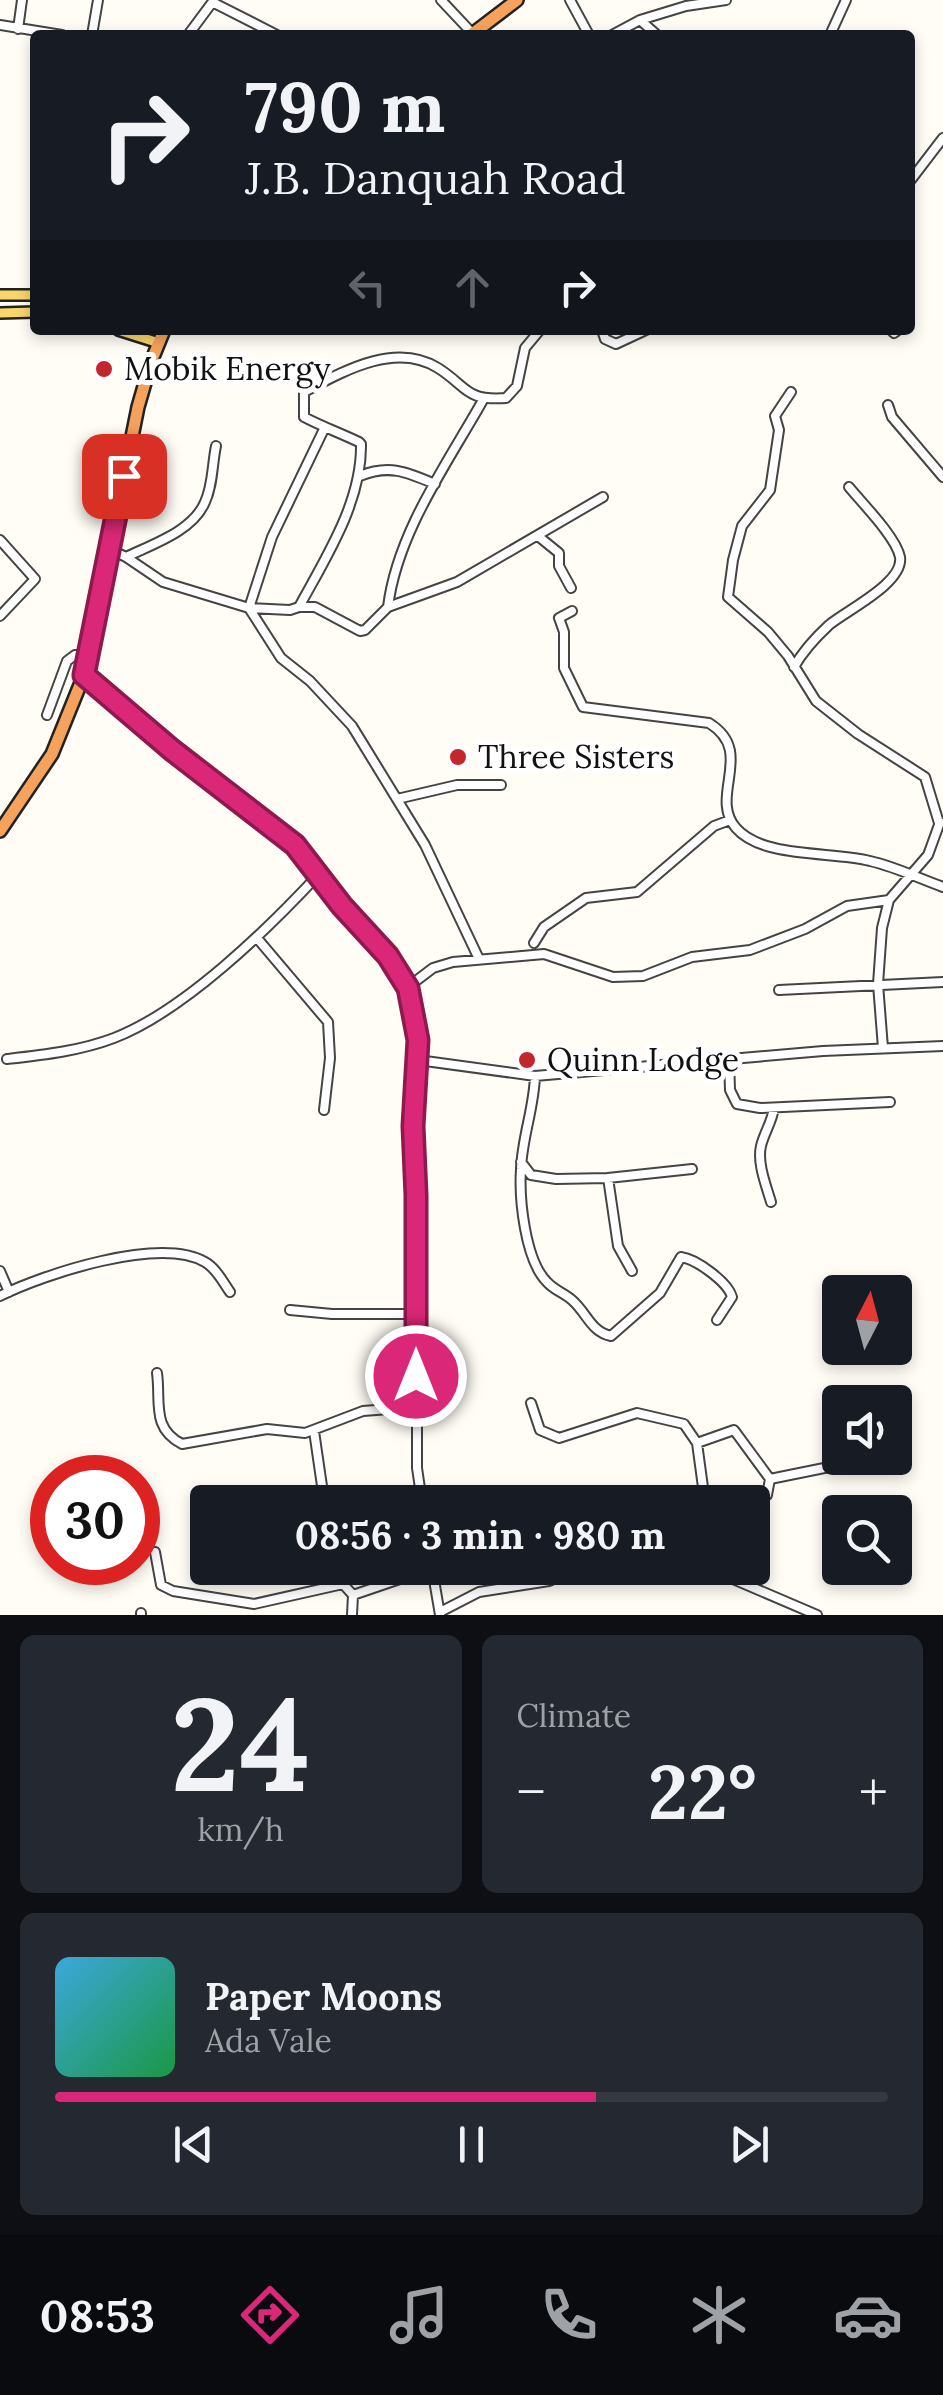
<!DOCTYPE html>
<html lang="en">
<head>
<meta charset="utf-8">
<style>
  body { margin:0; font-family:Lora,serif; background:#242831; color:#f1f3f6; height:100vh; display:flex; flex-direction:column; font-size:38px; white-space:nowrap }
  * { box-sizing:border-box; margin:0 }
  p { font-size:32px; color:#9ea1a6 }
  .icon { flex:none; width:55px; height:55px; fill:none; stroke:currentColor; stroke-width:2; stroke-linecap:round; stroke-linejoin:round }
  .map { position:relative; height:1615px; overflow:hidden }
  .drawer { display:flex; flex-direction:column; gap:20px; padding:20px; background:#0d0f14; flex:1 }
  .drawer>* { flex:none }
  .banner { position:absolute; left:30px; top:30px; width:885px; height:305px; border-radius:10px; box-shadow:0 5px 15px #0003; background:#171b24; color:#f1f3f6; overflow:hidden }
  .needle { width:65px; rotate:6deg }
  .controls { position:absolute; left:822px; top:1275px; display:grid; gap:20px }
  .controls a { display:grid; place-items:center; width:90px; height:90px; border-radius:10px; background:#171b24; box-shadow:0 5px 15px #0003; font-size:50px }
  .speed { position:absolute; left:30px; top:1455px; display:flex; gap:20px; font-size:50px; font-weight:700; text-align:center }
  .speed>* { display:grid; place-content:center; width:130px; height:130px; border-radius:50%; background:#171b24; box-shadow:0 5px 15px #0003; line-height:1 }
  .speed .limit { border:15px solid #d22; background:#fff; color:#111 }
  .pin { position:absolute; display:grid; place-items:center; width:85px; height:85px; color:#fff; margin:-42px; border-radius:20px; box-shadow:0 5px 15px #0006 }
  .me { position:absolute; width:110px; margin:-55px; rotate:0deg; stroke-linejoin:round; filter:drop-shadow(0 0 8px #0008) }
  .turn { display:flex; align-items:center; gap:35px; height:210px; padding:0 50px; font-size:45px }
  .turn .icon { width:130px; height:130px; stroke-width:2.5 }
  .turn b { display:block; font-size:70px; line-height:85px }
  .lanes { display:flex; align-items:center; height:95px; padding:0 50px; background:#0003; justify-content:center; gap:50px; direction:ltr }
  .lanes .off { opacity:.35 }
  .big { font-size:75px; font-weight:700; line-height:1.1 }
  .drawer .widget { flex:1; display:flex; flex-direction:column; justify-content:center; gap:15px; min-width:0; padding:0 35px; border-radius:15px; background:#242831 }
  .drawer .dial { align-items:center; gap:0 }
  .dial b { font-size:130px; line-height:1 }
  .song { display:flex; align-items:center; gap:30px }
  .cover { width:120px; height:120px; border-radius:15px; background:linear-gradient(135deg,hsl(200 70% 55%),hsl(140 70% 35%)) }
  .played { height:10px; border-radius:5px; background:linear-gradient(90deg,#db2777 65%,#363941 65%) }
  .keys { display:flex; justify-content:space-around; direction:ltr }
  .heat { display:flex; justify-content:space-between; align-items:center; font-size:55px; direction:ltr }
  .drawer .tiles { flex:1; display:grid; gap:20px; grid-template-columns:1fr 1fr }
  .widget:last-child { grid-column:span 2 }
  .trip { position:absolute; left:190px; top:1485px; width:580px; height:100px; border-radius:10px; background:#171b24; box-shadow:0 5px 15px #0003; font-weight:700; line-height:100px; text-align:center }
  .tab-bar { display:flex; height:160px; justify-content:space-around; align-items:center; background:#090b0e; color:#9ea1a6 }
  .tab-bar .icon { width:70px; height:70px }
  .tab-bar .active { color:#db2777 }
  .tab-bar b { font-size:45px; color:#f1f3f6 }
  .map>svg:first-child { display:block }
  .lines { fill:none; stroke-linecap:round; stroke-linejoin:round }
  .minor-casing { stroke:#444; stroke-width:12 }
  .major-casing { stroke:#222; stroke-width:14 }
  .highway-casing { stroke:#222; stroke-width:16 }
  .minor { stroke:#fff; stroke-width:8 }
  .major { stroke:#f9d66b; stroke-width:9 }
  .highway { stroke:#f5a25d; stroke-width:11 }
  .route-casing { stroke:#8e194d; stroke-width:25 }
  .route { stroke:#db2777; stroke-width:18 }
  .poi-dot { fill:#c4262e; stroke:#fff; stroke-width:4 }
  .labels { text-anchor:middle; stroke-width:10; stroke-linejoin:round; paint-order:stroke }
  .poi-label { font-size:32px; fill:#111; stroke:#fff; text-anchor:start }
</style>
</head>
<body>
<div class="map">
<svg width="943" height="1615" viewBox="0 0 943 1615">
  <rect width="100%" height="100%" fill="#fffdf5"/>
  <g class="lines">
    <defs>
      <path id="minor" d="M441,0L473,34
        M570,0L589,35
        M214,3L277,35
        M640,20L686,6L726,0
        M0,25L62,35
        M18,29L22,0
        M92,35L98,0
        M188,35L214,0
        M612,35L640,20L657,35
        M830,35L846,0
        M910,181L943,138
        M602,330L605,339L616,344L646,330
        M891,330L894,333L898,330
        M791,392L775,416L779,430L770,490L742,526L733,560L728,597L768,632L788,656L816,701L858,734L925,777L939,823
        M888,405L892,417L943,477
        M325,427L272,537L249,608L290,610L299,607C326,557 362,502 361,444L359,442C340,433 321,426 304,417V392C342,372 395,341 438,368C468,387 465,401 506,398L517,386L525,348L540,330
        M360,476C389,464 407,472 435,484
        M538,536L559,553V566L571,588
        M0,540L35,579L0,616
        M109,549L126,557L163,582L249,608L281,658L310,681L352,726L425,845L479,959
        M126,557C153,544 193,531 205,502C213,485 212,465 216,446
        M299,607H315L360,631L365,630L388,607L457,582L603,497
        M388,607C397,533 447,464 483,400
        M572,611L559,618L564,632V668L583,707L709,723C756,752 708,796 736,828C763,859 833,851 870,861C896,867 918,878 943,887
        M794,667C803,651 815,638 829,625C847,610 904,583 900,557C896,537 862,503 849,487
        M84,675L172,750L295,845L342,906L388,956L408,987L418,1040L413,1125L417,1195V1468L422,1502
        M47,715L67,661L75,655L89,657
        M397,799L457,785H501
        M257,938L328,1022L330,1058L324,1110
        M534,943L544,927L586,898L637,892L714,826L730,820
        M408,987L433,968L453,962L544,954L613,977L643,976L692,957L750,950L805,929L847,906L889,900
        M779,990L943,982
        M883,1048L878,984L882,928L889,900L928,855L940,822
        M7,1059C43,1055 80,1051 114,1038C184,1011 268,929 319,874
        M729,1059L730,1090L737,1104L760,1108L890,1102
        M418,1060L535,1076L823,1051L943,1046
        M535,1076C534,1108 522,1138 521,1169C519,1199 525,1260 547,1282C554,1290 564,1293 572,1300C587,1313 591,1332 611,1336L660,1293L681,1257C696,1259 728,1282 732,1297L717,1320
        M521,1162L531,1175L556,1179L608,1178L692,1169
        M608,1178L618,1246L632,1271
        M771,1202C766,1185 757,1163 761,1146C764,1133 772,1122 774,1108
        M0,1271L9,1292
        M0,1296C44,1274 159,1236 205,1262C216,1268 223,1282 230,1292
        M290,1310L332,1314H416
        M157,1373C161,1402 151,1428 182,1444L267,1429L305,1433L363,1411L416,1407
        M531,1403L540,1430L559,1438L637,1413L684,1424L697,1443L705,1502
        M314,1431L322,1486L330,1502
        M697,1443L734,1430L770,1479L839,1465L885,1463L893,1458
        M895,1450L897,1443
        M708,1502L767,1495L770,1479
        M155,1552L161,1585L173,1591L254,1604L343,1584L353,1595L352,1615
        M717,1568L733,1579L817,1615
        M353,1595L432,1568L440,1615
        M440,1612L479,1592L549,1581L577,1568
        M141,1615V1613"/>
      <path id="major" d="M0,295H35
        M0,313L35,312
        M118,330L159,343"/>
      <path id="highway" d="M471,35L517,0
        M0,831L52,754L84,675L138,407L151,362L164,330"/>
    </defs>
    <!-- minor casing -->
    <use href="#minor" class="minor-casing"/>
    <!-- major casing -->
    <use href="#major" class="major-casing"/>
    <!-- highway casing -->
    <use href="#highway" class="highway-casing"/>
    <!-- minor -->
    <use href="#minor" class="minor"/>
    <!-- major -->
    <use href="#major" class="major"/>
    <!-- highway -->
    <use href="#highway" class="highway"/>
  </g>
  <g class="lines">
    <defs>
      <path id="route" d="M124,476L84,675L172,750L295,845L342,906L388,956L408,988L418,1040L413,1126L416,1195V1376"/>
    </defs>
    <!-- route casing -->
    <use href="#route" class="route-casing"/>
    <!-- route -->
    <use href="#route" class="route"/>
  </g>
  <!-- markers -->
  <g class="poi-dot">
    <circle cx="104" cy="369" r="10"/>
    <circle cx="458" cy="757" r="10"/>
    <circle cx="527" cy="1060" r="10"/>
  </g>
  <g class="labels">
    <!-- poi labels -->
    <g class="poi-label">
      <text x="124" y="380">Mobik Energy</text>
      <text x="478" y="768">Three Sisters</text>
      <text x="547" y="1071">Quinn Lodge</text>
    </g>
  </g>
</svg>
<div class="controls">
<a><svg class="needle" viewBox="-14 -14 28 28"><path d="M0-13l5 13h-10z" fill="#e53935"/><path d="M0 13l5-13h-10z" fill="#9ea1a6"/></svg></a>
<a><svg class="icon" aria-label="sound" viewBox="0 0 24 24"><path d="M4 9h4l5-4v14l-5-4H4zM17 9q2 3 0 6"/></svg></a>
<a><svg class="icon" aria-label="search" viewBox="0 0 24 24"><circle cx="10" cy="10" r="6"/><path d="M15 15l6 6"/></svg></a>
</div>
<div class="speed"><div class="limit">30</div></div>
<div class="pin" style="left:124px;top:476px;background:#d93025"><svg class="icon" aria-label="arrive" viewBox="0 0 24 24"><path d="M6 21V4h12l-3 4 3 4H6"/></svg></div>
<svg class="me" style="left:416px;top:1376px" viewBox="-20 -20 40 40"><circle r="17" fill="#db2777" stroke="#fff" stroke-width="3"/><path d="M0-11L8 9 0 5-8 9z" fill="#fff"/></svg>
<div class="trip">08:56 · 3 min · 980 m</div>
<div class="banner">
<div class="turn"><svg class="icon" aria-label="right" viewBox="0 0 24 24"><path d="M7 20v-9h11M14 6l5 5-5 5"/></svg><div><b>790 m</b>J.B. Danquah Road</div></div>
<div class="lanes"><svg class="icon off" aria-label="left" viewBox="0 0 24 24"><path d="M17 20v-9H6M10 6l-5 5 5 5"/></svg><svg class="icon off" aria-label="ahead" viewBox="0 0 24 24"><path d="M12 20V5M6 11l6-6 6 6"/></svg><svg class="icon" aria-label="right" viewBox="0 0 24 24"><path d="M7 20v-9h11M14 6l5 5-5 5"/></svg></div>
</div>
</div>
<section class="drawer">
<div class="tiles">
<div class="widget dial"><b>24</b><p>km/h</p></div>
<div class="widget"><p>Climate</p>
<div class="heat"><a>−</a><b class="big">22°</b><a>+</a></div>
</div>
<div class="widget">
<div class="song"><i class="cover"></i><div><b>Paper Moons</b><p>Ada Vale</p></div></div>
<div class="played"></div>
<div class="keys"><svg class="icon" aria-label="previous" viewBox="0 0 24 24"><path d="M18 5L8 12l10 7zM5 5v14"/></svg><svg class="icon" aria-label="pause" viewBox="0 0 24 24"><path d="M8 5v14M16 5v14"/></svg><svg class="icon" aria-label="next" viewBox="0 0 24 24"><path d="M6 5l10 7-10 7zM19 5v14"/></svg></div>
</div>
</div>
</section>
<nav class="tab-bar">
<b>08:53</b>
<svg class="icon active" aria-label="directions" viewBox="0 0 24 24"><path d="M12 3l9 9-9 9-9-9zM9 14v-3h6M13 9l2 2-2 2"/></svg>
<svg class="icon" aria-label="music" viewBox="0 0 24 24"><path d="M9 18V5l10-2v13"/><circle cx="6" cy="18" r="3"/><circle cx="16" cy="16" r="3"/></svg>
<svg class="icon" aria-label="phone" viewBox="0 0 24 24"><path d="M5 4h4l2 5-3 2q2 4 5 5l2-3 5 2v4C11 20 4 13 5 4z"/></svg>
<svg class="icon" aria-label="climate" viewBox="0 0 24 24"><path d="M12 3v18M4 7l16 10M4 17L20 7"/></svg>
<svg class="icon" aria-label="car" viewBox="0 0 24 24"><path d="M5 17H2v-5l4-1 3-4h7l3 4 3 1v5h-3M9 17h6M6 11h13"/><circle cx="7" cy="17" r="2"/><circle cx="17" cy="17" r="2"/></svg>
</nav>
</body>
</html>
